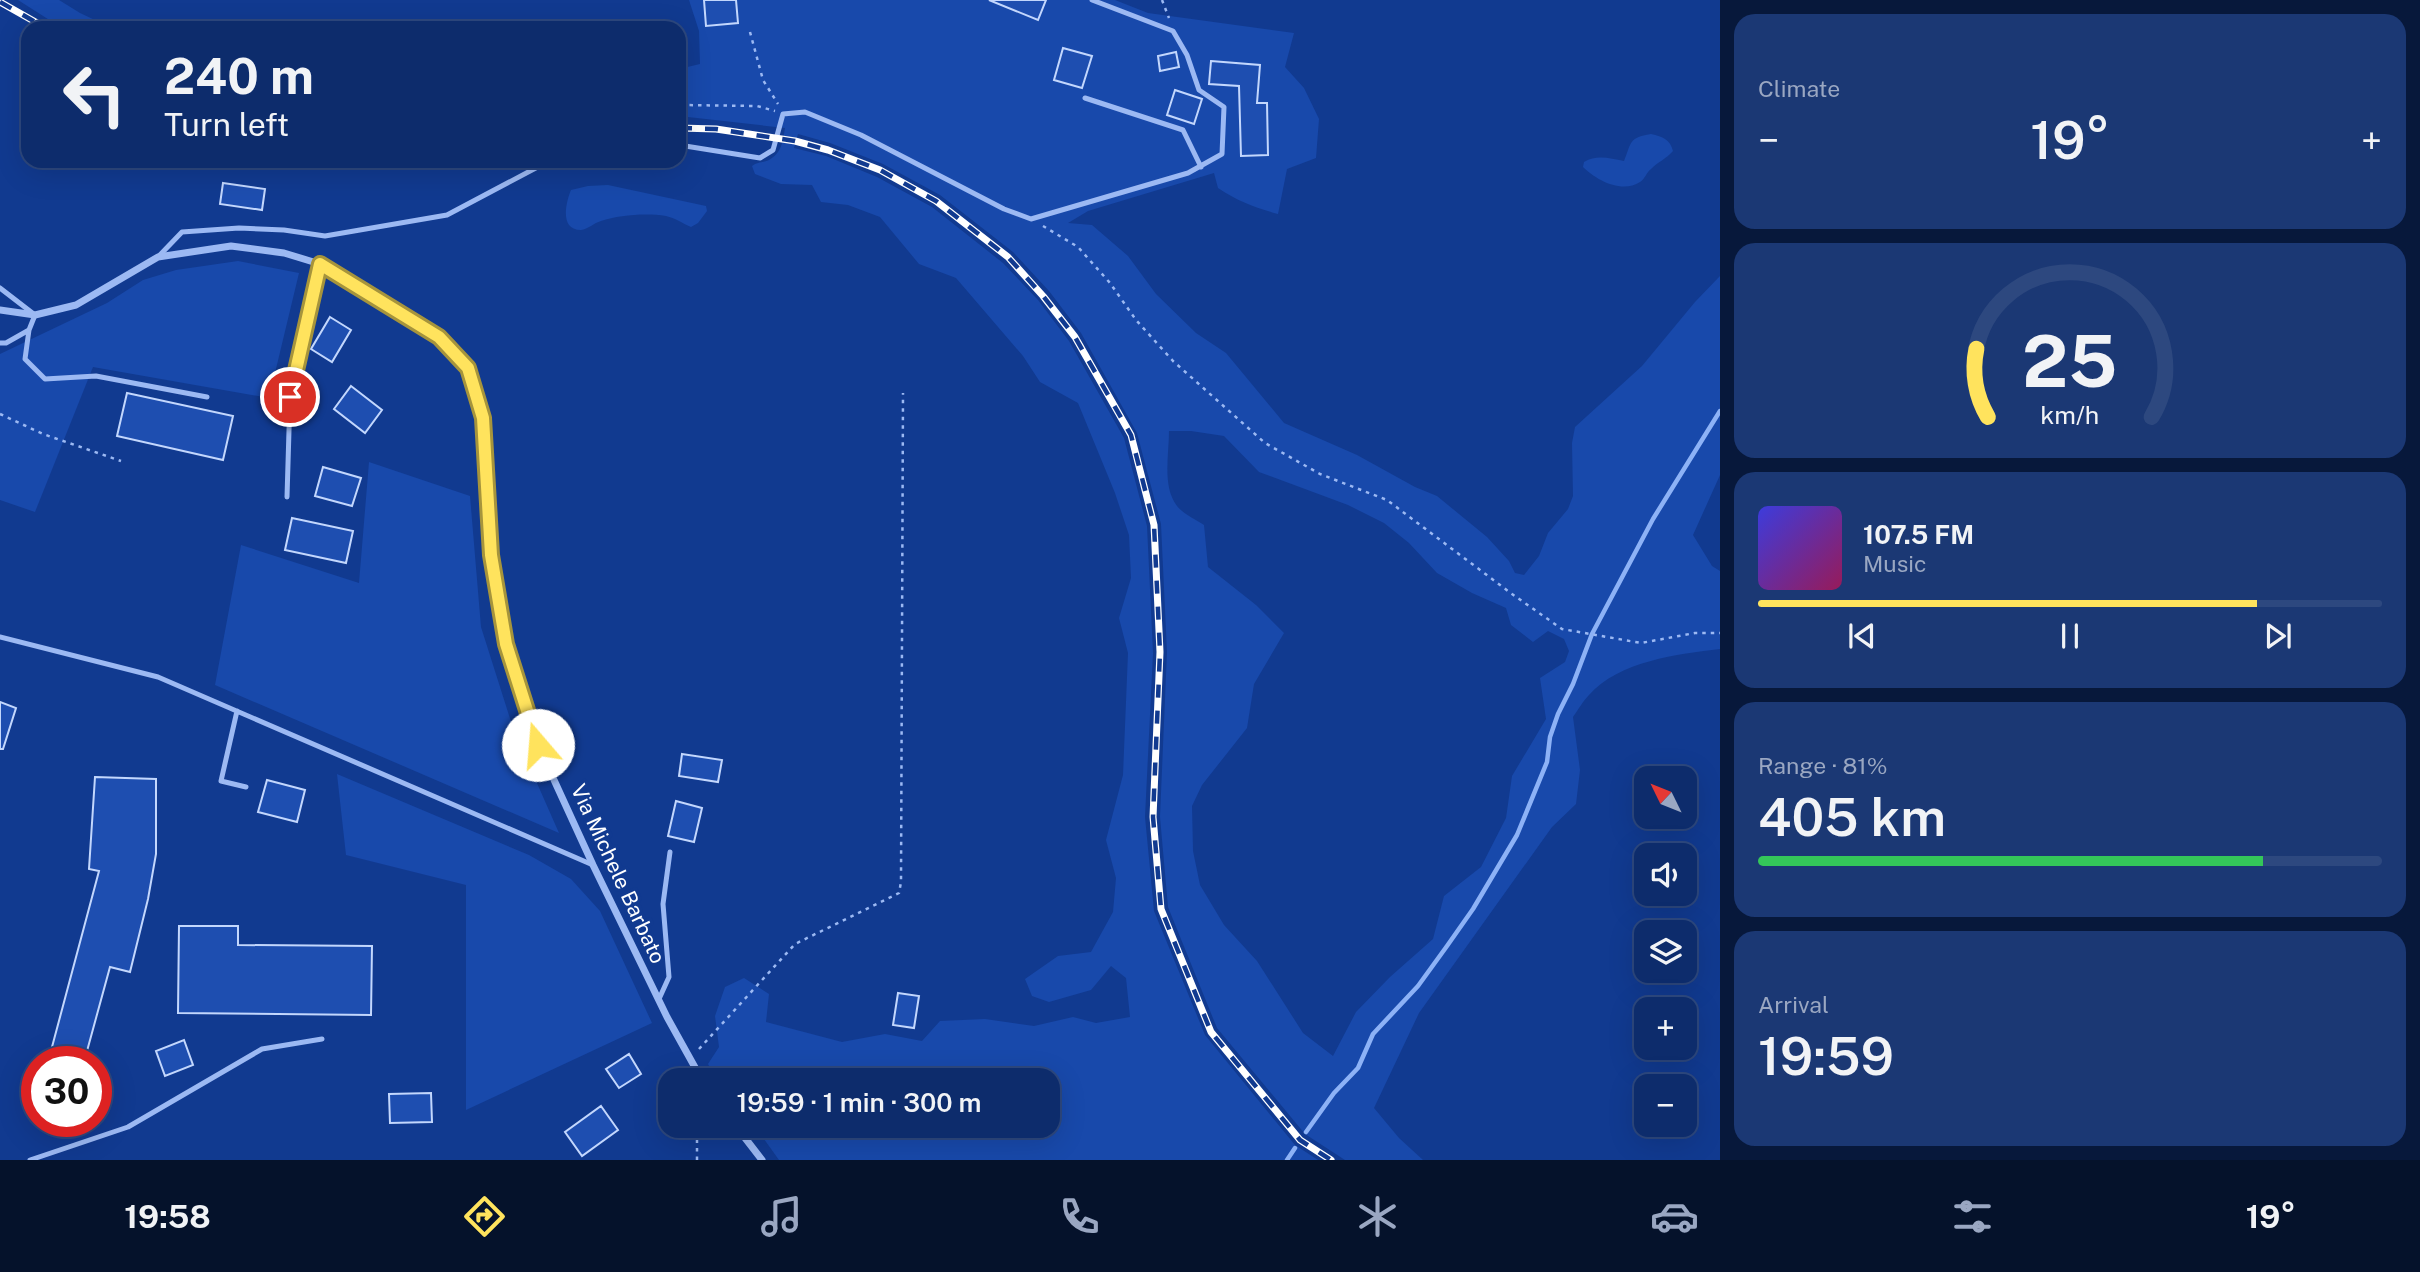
<!DOCTYPE html>
<html lang="en">
<head>
<meta charset="utf-8">
<style>
  body { margin:0; font-family:"Public Sans",sans-serif; background:#1b3874; color:#f1f3f6; height:100vh; display:flex; flex-direction:column; font-size:26px; white-space:nowrap }
  * { box-sizing:border-box; margin:0 }
  p { font-size:23px; color:#9aa7c2 }
  .icon { flex:none; width:38px; height:38px; fill:none; stroke:currentColor; stroke-width:2; stroke-linecap:round; stroke-linejoin:round }
  .map { position:relative; flex:1; overflow:hidden }
  .side { display:flex; flex-direction:column; gap:14px; padding:14px; background:#07183b; width:700px }
  .side>* { flex:none }
  .banner { position:absolute; left:21px; top:21px; width:665px; height:147px; border-radius:21px; box-shadow:0 7px 28px #0002,0 0 0 2px #2d487f; background:#0d2c6c; color:#f1f3f6; overflow:hidden }
  .needle { width:46px; rotate:313deg }
  .controls { position:absolute; left:1634px; top:766px; display:grid; gap:14px }
  .controls a { display:grid; place-items:center; width:63px; height:63px; border-radius:14px; background:#0d2c6c; box-shadow:0 7px 28px #0002,0 0 0 2px #2d487f; font-size:35px }
  .speed { position:absolute; left:21px; top:1046px; display:flex; gap:14px; font-size:35px; font-weight:700; text-align:center }
  .speed>* { display:grid; place-content:center; width:91px; height:91px; border-radius:50%; background:#0d2c6c; box-shadow:0 7px 28px #0002,0 0 0 2px #2d487f; line-height:1 }
  .speed .limit { border:10px solid #d22; background:#fff; color:#111 }
  .pin { position:absolute; display:grid; place-items:center; width:60px; height:60px; color:#fff; margin:-30px; border:4px solid #fff; border-radius:50%; box-shadow:0 2px 7px #0007 }
  .me { position:absolute; width:77px; margin:-38px; rotate:342deg; stroke-linejoin:round; filter:drop-shadow(0 0 5px #0008) }
  .turn { display:flex; align-items:center; gap:24px; height:147px; padding:0 28px; font-size:32px }
  .turn .icon { width:91px; height:91px; stroke-width:2.5 }
  .turn b { display:block; font-size:49px; line-height:60px }
  .big { font-size:52px; font-weight:600; line-height:1.1 }
  .side .tile { flex:1; display:flex; flex-direction:column; justify-content:center; gap:10px; min-width:0; padding:0 24px; border-radius:21px; background:#1b3874 }
  .side .dial { align-items:center; gap:0 }
  .dial svg { height:182px; overflow:visible; fill:none; stroke:#2d487f; stroke-width:7; stroke-linecap:round; text-anchor:middle }
  .dial text { fill:#f1f3f6; stroke:none }
  .song { display:flex; align-items:center; gap:21px }
  .cover { width:84px; height:84px; border-radius:10px; background:linear-gradient(135deg,hsl(240 70% 55%),hsl(330 70% 35%)) }
  .played { height:7px; border-radius:4px; background:linear-gradient(90deg,#ffe35d 80%,#2d487f 80%) }
  .keys { display:flex; justify-content:space-around; direction:ltr }
  .heat { display:flex; justify-content:space-between; align-items:center; font-size:38px; direction:ltr }
  .charge { height:10px; border-radius:5px; background:linear-gradient(90deg,#34c759 81%,#2d487f 0) }
  .trip { position:absolute; left:658px; top:1068px; width:402px; height:70px; border-radius:21px; background:#0d2c6c; box-shadow:0 7px 28px #0002,0 0 0 2px #2d487f; font-weight:600; line-height:70px; text-align:center }
  .dock { display:flex; height:112px; justify-content:space-around; align-items:center; background:#05122b; color:#9aa7c2 }
  .dock .icon { width:49px; height:49px }
  .dock .active { color:#ffe35d }
  .dock b { font-size:32px; color:#f1f3f6 }
  main { display:flex; flex:1; min-height:0 }
  .map>svg:first-child { display:block }
  .green { fill:#1849ab; fill-rule:evenodd }
  .lines { fill:none; stroke-linecap:round; stroke-linejoin:round }
  .stream { stroke:#8db2f6; stroke-width:4.5 }
  .building { fill:#1e4eb0; stroke:#c3d7fd; stroke-width:2 }
  .path { stroke:#9cb9f3; stroke-width:2.5; stroke-dasharray:3.5 5; stroke-linecap:butt }
  .lane { stroke:#9cb9f3; stroke-width:5 }
  .street { stroke:#9cb9f3; stroke-width:7 }
  .rail-casing { stroke:#fff; stroke-width:7 }
  .rail { stroke:#113a90; stroke-width:4.5; stroke-dasharray:13; stroke-linecap:butt }
  .route-casing { stroke:#a6943c; stroke-width:18 }
  .route { stroke:#ffe35d; stroke-width:12 }
  .labels { text-anchor:middle; stroke-width:7; stroke-linejoin:round; paint-order:stroke }
  .street-label { font-size:21px; fill:#fff; stroke:#113a90 }
</style>
</head>
<body>
<main>
<div class="map">
<svg width="1720" height="1160" viewBox="0 0 1720 1160">
  <rect width="100%" height="100%" fill="#113a90"/>
  <!-- green -->
  <path class="green" d="M18,0H59L80,13L112,28H62Z
    M689,0H1115L1148,13L1294,33L1285,67L1304,88L1319,119L1316,158L1287,169L1278,214C1254,207 1239,202 1218,188L1214,173L1088,211L1068,223L1092,225L1128,256L1156,294L1196,333L1226,353L1284,423L1357,455L1415,487L1437,496L1487,537L1509,561L1515,573L1524,575L1539,556L1548,533L1568,509L1573,496L1572,443L1575,427L1642,366L1695,302L1720,276V475L1693,535L1712,566L1720,571V649C1678,654 1619,661 1589,695C1583,701 1578,710 1573,717L1580,770L1576,804L1552,827L1419,1013L1374,1108L1399,1138L1423,1160H1345L1305,1134L1217,1028L1168,907L1160,817L1167,652L1161,524L1137,433L1081,333L1049,291L1013,252L940,195L883,164L830,143L798,134L794,148L826,156L877,177L932,207L1003,263L1038,300L1069,341L1124,438L1147,526L1153,653L1145,817L1154,911L1205,1035L1295,1145L1318,1160H779L754,1125H1048V1080H717L708,1064L719,1047L715,1016L725,987L744,978L769,994L766,1022L842,1042L885,1034L922,1041L940,1021L985,1019L1034,1026L1073,1017L1096,1023L1130,1017L1126,978L1111,966L1091,990L1049,1002L1032,996L1025,979L1058,956L1091,952L1113,912L1116,878L1106,840L1123,775L1128,653L1119,618L1131,578L1129,535L1115,493L1078,403L1040,382L1023,356L956,278L919,264L880,217L848,205L821,202L812,185L781,184L755,174L752,166C758,161 763,163 769,160C782,153 783,140 785,128L679,116V69L700,64L699,31ZM1169,431H1191L1224,436L1259,472L1348,505L1384,523L1409,543L1437,573L1472,593L1506,608L1511,625L1533,642L1548,631L1564,639L1569,651L1565,662L1540,678L1546,719L1512,776L1506,818L1481,867L1444,896L1433,939L1390,977L1356,1012L1333,1056L1303,1033L1257,961L1224,925L1200,885L1193,851L1192,806L1202,785L1247,728L1254,684L1284,633L1256,605L1208,567L1204,525C1197,520 1183,514 1177,506C1162,486 1169,455 1169,431Z
    M1651,134C1663,137 1670,139 1673,151C1666,159 1658,162 1651,169C1646,173 1645,179 1640,182C1622,194 1596,180 1583,167L1584,162C1598,154 1610,159 1624,161C1632,142 1628,138 1651,134Z
    M608,185L706,206L707,211L698,223L691,227C682,223 675,218 666,216C646,213 619,215 601,221C594,223 588,229 581,230C559,230 566,202 571,190L588,186Z
    M238,261L299,273L269,398L93,367L35,512L0,500V354L107,303L143,280L176,270Z
    M369,462L470,496L481,627L514,731L559,833L215,685L241,545L359,583Z
    M337,774L529,855L571,879L600,911L652,1023L466,1110V885L346,855Z"/>
  <g class="lines">
    <!-- stream -->
    <path class="stream" d="M1306,1132L1334,1093L1358,1068L1373,1034L1418,986L1447,946L1473,909L1517,835L1547,762L1550,737L1558,714L1573,684L1592,634L1653,519L1720,411
      M1287,1160L1295,1148"/>
  </g>
  <!-- building -->
  <path class="building" d="M704,0H736L738,23L706,26Z
    M989,0H1046L1038,20Z
    M1063,48L1092,56L1082,88L1054,80Z
    M1176,52L1179,67L1160,71L1158,56Z
    M1211,61L1260,65L1257,103H1267L1268,155L1241,156L1239,86L1209,84Z
    M1175,90L1202,99L1194,124L1167,115Z
    M223,183L265,189L262,210L220,204Z
    M330,317L351,330L332,362L311,349Z
    M351,386L382,410L365,433L334,409Z
    M127,393L233,416L223,460L117,436Z
    M323,467L361,478L352,506L315,496Z
    M292,518L353,531L346,563L285,550Z
    M0,702L16,708L3,749H0Z
    M682,754L722,760L718,782L679,776Z
    M95,777L156,779V854L148,899L130,972L110,967L84,1062H48L99,871L89,869Z
    M267,780L305,790L297,822L258,812Z
    M676,801L702,808L694,842L668,836Z
    M179,926H238V945L372,946L371,1015L178,1013Z
    M898,993L919,996L914,1028L893,1025Z
    M184,1040L193,1065L165,1076L156,1051Z
    M629,1054L641,1074L619,1088L606,1069Z
    M431,1093L432,1122L390,1123L389,1094Z
    M601,1106L618,1130L582,1156L565,1132Z"/>
  <g class="lines">
    <!-- path -->
    <path class="path" d="M1162,0L1169,18
      M750,32L763,80L778,104
      M681,105L757,106L775,111
      M1043,226L1078,247L1110,283L1136,320L1173,361L1265,443L1320,474L1387,500L1512,594L1562,629L1641,643L1695,633H1720
      M0,414L43,434L121,461
      M699,1049L795,944L899,893L901,882L903,393
      M697,1160V1125"/>
    <!-- lane -->
    <path class="lane" d="M1085,98L1183,130L1201,167
      M679,145L760,158L773,150L783,114L805,112L861,135L1004,209L1031,219L1188,173L1222,154L1224,107L1199,90L1187,55L1173,31L1092,0
      M158,257L182,232L239,228L284,230L325,236L447,215L549,161
      M0,288L35,315L29,330L6,343H0
      M29,330L25,359L45,379L96,376L207,397
      M287,497L290,397L320,264
      M0,637L158,677L593,865
      M237,711L221,781L246,787
      M659,999L669,977L663,904L670,852
      M30,1160L128,1127L262,1049L322,1039"/>
    <!-- street -->
    <path class="street" d="M0,310L35,315L76,305L158,257L231,246L284,253L320,264L439,336L468,368L483,418L491,555L506,644L538,745L593,865L667,1017L702,1080
      M735,1125L762,1160"/>
    <defs>
      <path id="rail" d="M0,2L46,28
        M679,128L716,129L795,141L828,150L880,170L936,201L1008,257L1043,296L1075,337L1131,435L1154,525L1160,652L1153,817L1161,909L1211,1032L1300,1140L1331,1160"/>
    </defs>
    <!-- rail casing -->
    <use href="#rail" class="rail-casing"/>
    <!-- rail -->
    <use href="#rail" class="rail"/>
  </g>
  <g class="lines">
    <defs>
      <path id="route" d="M290,397L320,264L439,337L468,368L483,418L491,555L506,644L538,745"/>
    </defs>
    <!-- route casing -->
    <use href="#route" class="route-casing"/>
    <!-- route -->
    <use href="#route" class="route"/>
  </g>
  <g class="labels">
    <!-- street labels -->
    <g class="street-label">
      <text transform="translate(618 874) rotate(65)" y="7">Via Michele Barbato</text>
    </g>
  </g>
</svg>
<div class="controls">
<a><svg class="needle" viewBox="-14 -14 28 28"><path d="M0-13l5 13h-10z" fill="#e53935"/><path d="M0 13l5-13h-10z" fill="#9aa7c2"/></svg></a>
<a><svg class="icon" aria-label="sound" viewBox="0 0 24 24"><path d="M4 9h4l5-4v14l-5-4H4zM17 9q2 3 0 6"/></svg></a>
<a><svg class="icon" aria-label="layers" viewBox="0 0 24 24"><path d="M12 4l9 5-9 5-9-5zM3 14l9 5 9-5"/></svg></a>
<a>+</a>
<a>−</a>
</div>
<div class="speed"><div class="limit">30</div></div>
<div class="pin" style="left:290px;top:397px;background:#d93025"><svg class="icon" aria-label="arrive" viewBox="0 0 24 24"><path d="M6 21V4h12l-3 4 3 4H6"/></svg></div>
<svg class="me" style="left:538px;top:745px" viewBox="-20 -20 40 40"><circle r="19" fill="#fff"/><path d="M0-13L10 11 0 6-10 11z" fill="#ffe35d"/></svg>
<div class="trip">19:59 · 1 min · 300 m</div>
<div class="banner">
<div class="turn"><svg class="icon" aria-label="left" viewBox="0 0 24 24"><path d="M17 20v-9H6M10 6l-5 5 5 5"/></svg><div><b>240 m</b>Turn left</div></div>
</div>
</div>
<section class="side">
<div class="tile"><p>Climate</p>
<div class="heat"><a>−</a><b class="big">19°</b><a>+</a></div>
</div>
<div class="tile dial"><svg viewBox="0 0 100 80">
<path d="M14 69A42 42 0 1 1 86 69"/>
<path d="M14 69A42 42 0 0 1 9 39" stroke="#ffe35d"/>
<text x="50" y="56" font-size="32" font-weight="700">25</text>
<text x="50" y="72" font-size="11">km/h</text>
</svg></div>
<div class="tile">
<div class="song"><i class="cover"></i><div><b>107.5 FM</b><p>Music</p></div></div>
<div class="played"></div>
<div class="keys"><svg class="icon" aria-label="previous" viewBox="0 0 24 24"><path d="M18 5L8 12l10 7zM5 5v14"/></svg><svg class="icon" aria-label="pause" viewBox="0 0 24 24"><path d="M8 5v14M16 5v14"/></svg><svg class="icon" aria-label="next" viewBox="0 0 24 24"><path d="M6 5l10 7-10 7zM19 5v14"/></svg></div>
</div>
<div class="tile"><p>Range · 81%</p><b class="big">405 km</b><div class="charge"></div></div>
<div class="tile"><p>Arrival</p><b class="big">19:59</b></div>
</section>
</main>
<nav class="dock">
<b>19:58</b>
<svg class="icon active" aria-label="directions" viewBox="0 0 24 24"><path d="M12 3l9 9-9 9-9-9zM9 14v-3h6M13 9l2 2-2 2"/></svg>
<svg class="icon" aria-label="music" viewBox="0 0 24 24"><path d="M9 18V5l10-2v13"/><circle cx="6" cy="18" r="3"/><circle cx="16" cy="16" r="3"/></svg>
<svg class="icon" aria-label="phone" viewBox="0 0 24 24"><path d="M5 4h4l2 5-3 2q2 4 5 5l2-3 5 2v4C11 20 4 13 5 4z"/></svg>
<svg class="icon" aria-label="climate" viewBox="0 0 24 24"><path d="M12 3v18M4 7l16 10M4 17L20 7"/></svg>
<svg class="icon" aria-label="car" viewBox="0 0 24 24"><path d="M5 17H2v-5l4-1 3-4h7l3 4 3 1v5h-3M9 17h6M6 11h13"/><circle cx="7" cy="17" r="2"/><circle cx="17" cy="17" r="2"/></svg>
<svg class="icon" aria-label="filters" viewBox="0 0 24 24"><path d="M4 7h16M4 17h16"/><circle cx="9" cy="7" r="2"/><circle cx="15" cy="17" r="2"/></svg>
<b>19°</b>
</nav>
</body>
</html>
